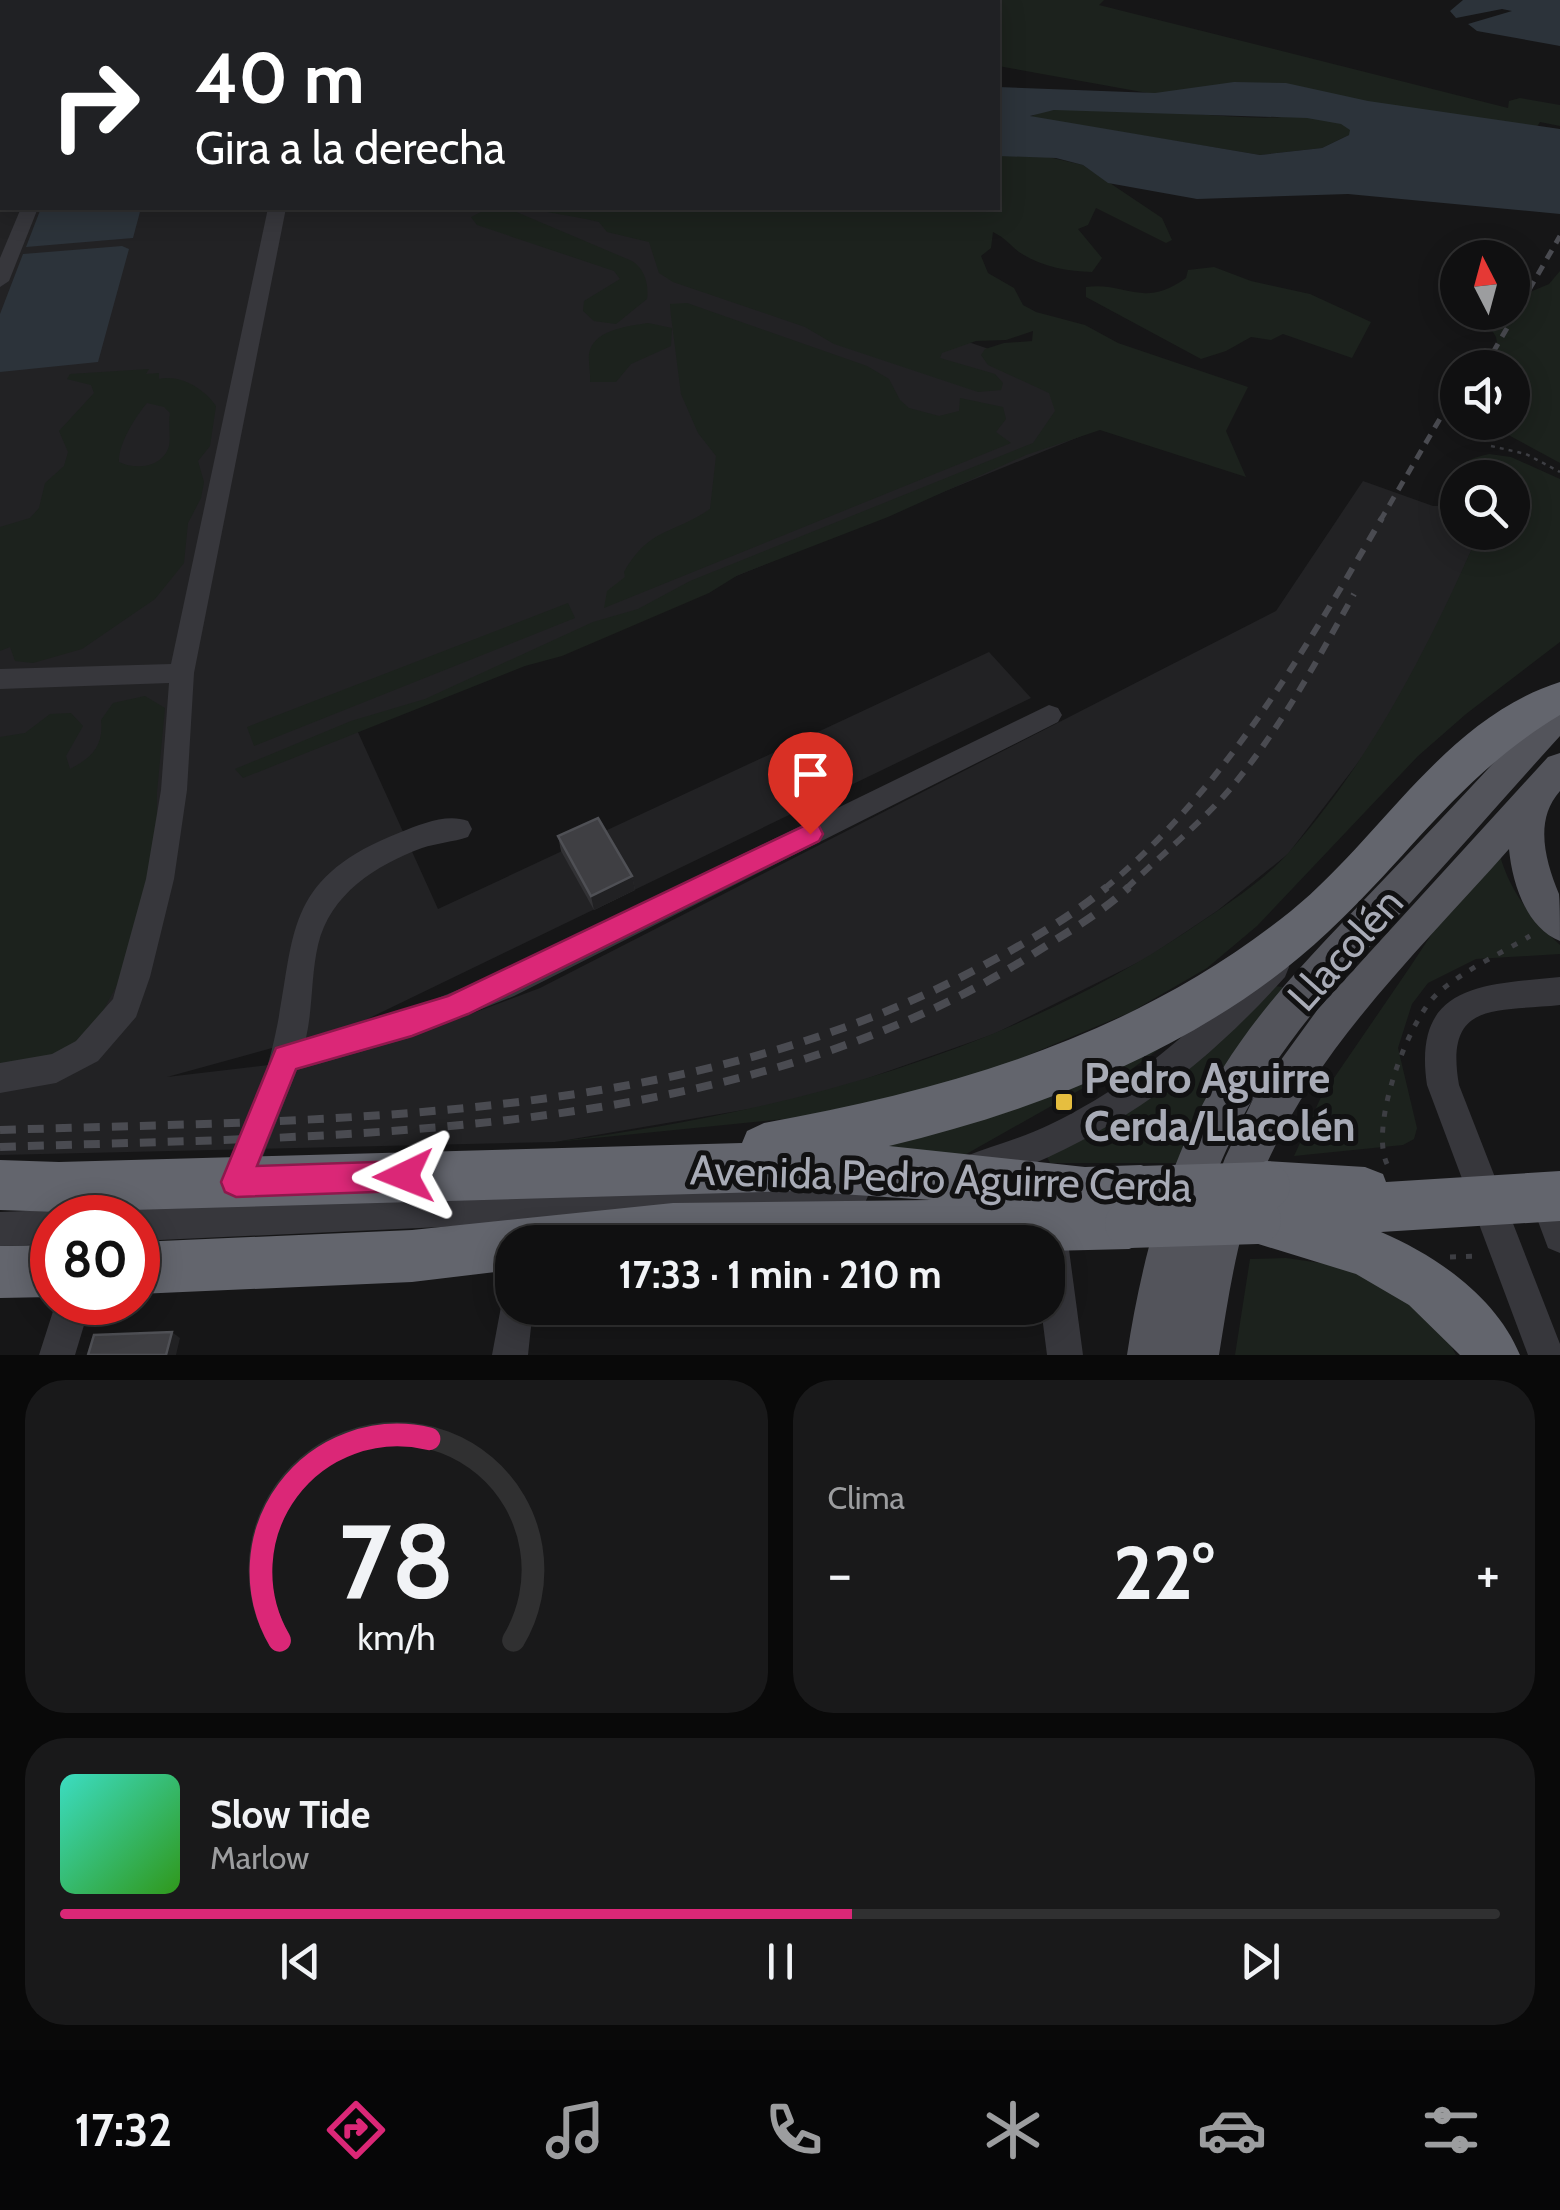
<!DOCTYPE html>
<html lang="es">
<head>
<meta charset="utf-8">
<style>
  body { margin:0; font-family:Cabin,sans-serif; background:#19191a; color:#f1f3f6; height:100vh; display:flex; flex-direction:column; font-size:38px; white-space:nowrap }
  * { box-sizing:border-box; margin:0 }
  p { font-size:32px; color:#9c9d9f }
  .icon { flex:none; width:55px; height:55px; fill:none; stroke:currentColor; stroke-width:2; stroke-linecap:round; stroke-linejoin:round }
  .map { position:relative; height:1355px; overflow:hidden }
  .drawer { display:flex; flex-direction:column; gap:25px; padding:25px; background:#090909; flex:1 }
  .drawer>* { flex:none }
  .guide { position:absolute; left:0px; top:0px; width:1000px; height:210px; box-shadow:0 5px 25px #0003,0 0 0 2px #303031; background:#202124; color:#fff; overflow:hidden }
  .needle { width:65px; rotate:354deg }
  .fabs { position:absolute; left:1440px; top:240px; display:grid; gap:20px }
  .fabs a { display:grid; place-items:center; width:90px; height:90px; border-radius:50%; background:#101011; box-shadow:0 5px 25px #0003,0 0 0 2px #303031; font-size:50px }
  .speed { position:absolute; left:30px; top:1195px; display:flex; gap:20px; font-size:50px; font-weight:700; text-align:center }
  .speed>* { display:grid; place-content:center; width:130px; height:130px; border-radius:50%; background:#101011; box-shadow:0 5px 25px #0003,0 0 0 2px #303031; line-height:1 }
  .speed .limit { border:15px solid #d22; background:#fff; color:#111 }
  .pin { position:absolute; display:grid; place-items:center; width:85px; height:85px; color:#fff; margin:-102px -42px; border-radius:50% 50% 50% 0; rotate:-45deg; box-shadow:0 0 10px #0007 }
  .pin .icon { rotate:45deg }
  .me { position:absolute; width:110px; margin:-55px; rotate:268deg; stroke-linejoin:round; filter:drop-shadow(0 0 8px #0008) }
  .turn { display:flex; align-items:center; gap:35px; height:210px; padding:0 30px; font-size:45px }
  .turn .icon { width:130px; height:130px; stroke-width:2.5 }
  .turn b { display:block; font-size:70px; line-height:85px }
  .big { font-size:75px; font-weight:800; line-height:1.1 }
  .drawer .card { flex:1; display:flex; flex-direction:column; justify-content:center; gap:15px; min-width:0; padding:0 35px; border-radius:40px; background:#19191a }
  .drawer .dial { align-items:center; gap:0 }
  .dial svg { height:260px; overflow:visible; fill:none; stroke:#303031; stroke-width:7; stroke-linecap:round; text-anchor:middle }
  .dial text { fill:#f1f3f6; stroke:none }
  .song { display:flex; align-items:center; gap:30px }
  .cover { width:120px; height:120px; border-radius:15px; background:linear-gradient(135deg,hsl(170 70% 55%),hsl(110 70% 35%)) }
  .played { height:10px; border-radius:5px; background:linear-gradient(90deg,#db2777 55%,#303031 55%) }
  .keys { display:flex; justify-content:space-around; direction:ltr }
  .heat { display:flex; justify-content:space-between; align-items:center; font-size:55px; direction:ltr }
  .drawer .tiles { flex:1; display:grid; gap:25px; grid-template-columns:1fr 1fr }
  .card:last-child { grid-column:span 2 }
  .trip { position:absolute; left:495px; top:1225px; width:570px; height:100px; border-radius:40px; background:#101011; box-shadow:0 5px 25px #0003,0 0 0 2px #303031; font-weight:800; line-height:100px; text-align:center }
  .tab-bar { display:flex; height:160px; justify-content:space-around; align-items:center; background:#060607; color:#9c9d9f }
  .tab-bar .icon { width:70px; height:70px }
  .tab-bar .active { color:#db2777 }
  .tab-bar b { font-size:45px; color:#f1f3f6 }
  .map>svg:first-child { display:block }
  .built { fill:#222224 }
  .green { fill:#1c221d; fill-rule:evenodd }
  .water { fill:#2c333a; fill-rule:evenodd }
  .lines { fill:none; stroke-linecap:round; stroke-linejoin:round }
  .path-far1 { stroke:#3d3e43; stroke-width:2.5; stroke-dasharray:4 5; stroke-linecap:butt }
  .path { stroke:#3d3e43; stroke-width:5; stroke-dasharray:6 10; stroke-linecap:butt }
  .minor { fill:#37373c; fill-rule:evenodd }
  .major { fill:#53545b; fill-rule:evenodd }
  .highway { fill:#63656d; fill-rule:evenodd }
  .rail-far2 { stroke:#4a4b51; stroke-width:5; stroke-dasharray:10 8; stroke-linecap:butt }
  .rail-far1 { stroke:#4a4b51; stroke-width:6; stroke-dasharray:12 10; stroke-linecap:butt }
  .rail { stroke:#4a4b51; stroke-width:8; stroke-dasharray:16 12; stroke-linecap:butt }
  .highway-bridge { stroke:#63656d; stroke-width:48 }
  .wall { fill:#323235 }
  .shaded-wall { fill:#212123 }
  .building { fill:#3f3f43; stroke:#4f5055; stroke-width:2.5 }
  .route { fill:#db2777; stroke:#8e194d; stroke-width:2.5 }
  .poi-dot { fill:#e6be3f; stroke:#111112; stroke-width:4 }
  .labels { text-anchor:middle; stroke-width:10; stroke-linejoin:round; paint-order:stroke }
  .near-street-label { font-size:42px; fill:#a8abb6; stroke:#111112 }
  .near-poi-label { font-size:42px; font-weight:bold; fill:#a8abb6; stroke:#111112; text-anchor:start }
</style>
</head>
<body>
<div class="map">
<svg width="1560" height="1355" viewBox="0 0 1560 1355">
  <rect width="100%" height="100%" fill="#161617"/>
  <!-- built -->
  <path class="built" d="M0,17L2,208H578L1155,406L357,730L438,909L989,652L1031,698L355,1025L167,1077L311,1060L425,1031L540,988L1276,611L1363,481L1433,506H1457L1458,532L1479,533L1442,617L1380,734L1288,854L1217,911L1147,958L994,1034L843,1087L773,1105L555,1142L0,1155Z"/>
  <!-- green -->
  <path class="green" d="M671,0H1104L1099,5L1508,108L1509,101L1520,98L1560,105V126L1540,122L1520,153L1349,135L1322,148L1260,155L1031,117C1060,95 1231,122 1281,117L998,66V2Z
    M998,156H1044L1083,165L1162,218L1172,240L1166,243L1096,208L1088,225L1078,229L1102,258L1092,272C1067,271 1041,267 1019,252C1009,244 1005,238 993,232L991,248L981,256L988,273L1014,288L1023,305L1036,312L1085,325L1118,343L1248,387L1226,431L1246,477L1100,430L1026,455L888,517L738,575L709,593L562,656L525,666L243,778L235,769L351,721L425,699L593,622L638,609L690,581L1033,443L1055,411L1049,393L988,365L981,355L985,349L1004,343L1032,341L1033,331L1006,340L976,341L942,353L940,358L995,374L1003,383L1001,390L978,392L834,344L805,327L673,282L659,273L649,242L607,232L599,222L586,219L525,208H998Z
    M487,209L514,211L632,261C645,269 649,285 647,299L616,324L594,321L583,311L584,301L620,279L614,271L477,225L471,217Z
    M1214,267L1251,281L1310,294L1371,322L1352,358L1283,334L1271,340L1251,337L1226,351L1201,359L1086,297V287C1127,282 1143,309 1186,278L1188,270Z
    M1560,271V463L1499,430L1494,424L1512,422V368L1501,367L1496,337L1490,327L1497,313L1512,312L1513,299L1549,284Z
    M687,303L867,366L889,379L900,400L909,408L939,416L959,411L960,398L1003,407L1006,419L996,432L1011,443L604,608L607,591L625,577L624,572C650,527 672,535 710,509L716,456L698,433L681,394L671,316L670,304Z
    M648,323L672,328L671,346L631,364L616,382H590C591,372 587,358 590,350C597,329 630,326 648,323Z
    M149,369L146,374L159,373V379C180,374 205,389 216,406L210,446L198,461L204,482L201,498L188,523L184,563L155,599L82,649L33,663L15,661L10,647L0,651V527L30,518L39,508L45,483L64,466L68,452L59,431L94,393L91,385L67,379L70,374ZM147,403L164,407L170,413C168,424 171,436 169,446C163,468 135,470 119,462C118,444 136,416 147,403Z
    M1489,454L1511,457L1560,479V642L1466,714L1418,756L1257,926L1207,968L1131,1012L971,1079L815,1116L555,1142C777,1113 1000,1057 1189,930C1223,907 1263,882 1290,851C1374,756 1428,647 1479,533L1512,532V478H1458L1457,506L1445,524C1444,483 1444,464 1489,454Z
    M568,603L575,618L254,746L247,727Z
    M145,696L165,708L157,792V874L123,974L87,1040L72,1055L0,1065V737L25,733L50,714L71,713L83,726L66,756L70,769C92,758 104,745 101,720L113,703Z
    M1500,856C1511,893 1532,919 1560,945V954L1476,959L1428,983L1412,1004L1398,1048L1417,1128L1414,1139L1403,1145L1294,1156L1321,1097L1410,967L1437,926Z
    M1274,986L1283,987L1239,1053L1186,1163H1050L1047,1157Z
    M1176,1037L1108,1086L1101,1078L954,1161L817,1156Z
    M1286,1258L1363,1269L1394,1287L1450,1344L1456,1355H1235L1250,1259Z"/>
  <!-- water -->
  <path class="water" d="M101,0H475L488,2H112Z
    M1463,0H1560V46L1477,31L1468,24L1512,11L1502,9L1456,18L1450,11Z
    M1234,82L1286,83L1368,101L1560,129V214L1348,194L1197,199L1108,183L1083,165L1056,158L998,156V87L1155,93ZM1054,110L1307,118L1341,124L1350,130L1349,135L1322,148L1260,155L1030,116Z
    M41,208H141L133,238L26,247Z
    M122,246L129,249L98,362L0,372V314L23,254Z"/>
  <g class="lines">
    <!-- path-far1 -->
    <path class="path-far1" d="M1491,446L1526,454L1560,472"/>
    <!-- path -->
    <path class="path" d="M1387,1164C1369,1126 1408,1020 1438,993C1464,970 1500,954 1530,936
      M1450,1257L1480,1256"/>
    <!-- minor -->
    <path class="minor" d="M0,69L2,70V78L0,79Z
      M21,208H38L9,281L0,287V258Z
      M268,208H286L194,673L187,790L174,879L150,977L136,1017L98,1061L56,1083L0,1093V1063L52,1054L76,1041L113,999L146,879L161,790L169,683L0,689V669L171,664Z
      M1049,705L1058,708L1062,715L1058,722L514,996L412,1037L297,1070L248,1194L236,1199L224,1194L219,1182C237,1140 260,1098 271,1053C299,943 273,882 401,832C421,824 447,813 468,821L472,829L468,837C453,842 437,843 422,848C376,865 330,894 318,945C311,975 313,1007 306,1038L411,1009L492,976Z
      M1274,953L1285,957L1289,967L1285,977C1195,1077 1104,1142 976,1186L964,1181L959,1169L964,1157C993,1145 1023,1138 1051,1124C1134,1084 1202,1024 1263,957Z
      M1560,977V1005C1496,1012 1444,1000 1459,1085L1560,1344V1355H1528L1427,1085C1412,983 1483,985 1560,977Z
      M853,1174L865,1179L870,1191L865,1203L853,1208L138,1241V1218H124L126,1212L138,1207Z
      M1546,1180L1560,1190V1253L1548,1248L1529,1197L1534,1185Z
      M52,1210L65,1218H52V1244L0,1246V1212Z
      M1049,1210L1061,1215L1066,1227L1083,1355H1047L1041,1308H1048V1242H1034L1032,1227L1037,1215Z
      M512,1291V1308H533L528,1355H492L503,1296Z
      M56,1302H91L75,1355H39Z"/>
    <!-- major -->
    <path class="major" d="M1560,701V736C1510,791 1462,846 1412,901C1310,1011 1233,1094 1193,1244L1225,1158L1254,1097L1318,1009L1548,757L1560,753V791C1534,820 1545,860 1559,894C1560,906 1560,927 1560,941C1526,928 1512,882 1509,849C1420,950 1313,1050 1261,1177C1237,1234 1229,1294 1219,1355H1127C1142,1255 1170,1155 1223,1068C1268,996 1328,938 1386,877C1441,820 1494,762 1548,705Z"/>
    <!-- highway -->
    <path class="highway" d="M1560,682V715C1459,776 1411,855 1328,932C1210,1043 1045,1109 889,1146L1085,1167L1141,1165L1159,1172L1166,1190L1159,1208L1149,1212L1154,1224L1147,1242L1129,1249L1048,1251V1242H512V1270L412,1282L138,1294V1242L412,1230L673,1203L931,1200L795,1191L59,1212L0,1210V1160L59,1162L742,1143L747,1131L764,1123C956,1088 1137,1035 1291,911C1381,838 1444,719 1560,682Z
      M1266,1161L1365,1167L1383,1174L1386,1182L1560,1171V1221L1381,1232C1437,1256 1496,1297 1520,1355H1460L1409,1305L1356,1274L1239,1238L1232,1220L1239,1202L1246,1199L1241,1186L1248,1168Z
      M52,1245V1297L0,1298V1246Z"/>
    <!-- rail-far2 -->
    <path class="rail-far2" d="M1484,368L1560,236
      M1380,521L1458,388"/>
    <!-- rail-far1 -->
    <path class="rail-far1" d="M1104,889C1227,787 1302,654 1382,518
      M1126,889C1160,856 1200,824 1231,788C1280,729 1317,661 1354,594"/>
    <!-- rail -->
    <path class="rail" d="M0,1130C330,1119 688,1126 986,964C1029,941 1069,918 1107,887
      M0,1147C340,1135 733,1143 1030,956C1064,934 1099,915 1129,887"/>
    <!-- highway-bridge -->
    <path class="highway-bridge" d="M1141,1190L1266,1186
      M1129,1224L1257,1220"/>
  </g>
  <!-- wall -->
  <path class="wall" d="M558,836L632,876L635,890L594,910L561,851Z"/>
  <!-- shaded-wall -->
  <path class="shaded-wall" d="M632,876L635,890L594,910L591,896Z
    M172,1332L180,1338L176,1355H166Z"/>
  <!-- building -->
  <path class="building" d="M598,818L632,876L591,896L558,836Z
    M172,1332L166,1355H88L94,1335Z"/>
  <!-- route -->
  <path class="route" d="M810,823L819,826L823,834L819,841L468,1014L412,1036L296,1069L257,1166L404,1161L415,1165L420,1176L415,1187L404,1191L236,1197L225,1192L221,1182L276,1048L448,996Z"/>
  <!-- markers -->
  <rect class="poi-dot" x="1054" y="1092" width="20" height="20" rx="5"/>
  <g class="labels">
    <!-- near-street labels -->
    <g class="near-street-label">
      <text transform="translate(1345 949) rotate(-48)" y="15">Llacolén</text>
      <text transform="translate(941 1178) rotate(2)" y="15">Avenida Pedro Aguirre Cerda</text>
    </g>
    <!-- near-poi labels -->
    <g class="near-poi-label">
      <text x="1084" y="1093">Pedro Aguirre<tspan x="1084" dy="48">Cerda/Llacolén</tspan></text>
    </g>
  </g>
</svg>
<div class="fabs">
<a><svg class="needle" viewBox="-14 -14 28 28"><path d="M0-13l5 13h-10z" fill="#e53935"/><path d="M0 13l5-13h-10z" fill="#9c9d9f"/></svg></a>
<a><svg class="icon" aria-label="sound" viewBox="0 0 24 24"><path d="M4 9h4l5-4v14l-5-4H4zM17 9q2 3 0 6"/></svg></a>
<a><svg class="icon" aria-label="search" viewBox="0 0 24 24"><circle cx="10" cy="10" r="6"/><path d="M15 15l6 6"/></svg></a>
</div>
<div class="speed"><div class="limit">80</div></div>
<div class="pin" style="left:810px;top:834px;background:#d93025"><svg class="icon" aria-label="arrive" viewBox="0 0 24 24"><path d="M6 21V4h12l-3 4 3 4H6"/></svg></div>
<svg class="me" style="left:404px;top:1176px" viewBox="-20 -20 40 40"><path d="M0-17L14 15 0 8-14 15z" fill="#db2777" stroke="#fff" stroke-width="4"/></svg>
<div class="trip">17:33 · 1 min · 210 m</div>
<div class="guide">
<div class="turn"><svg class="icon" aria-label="right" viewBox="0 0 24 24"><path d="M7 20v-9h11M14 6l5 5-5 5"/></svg><div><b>40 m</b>Gira a la derecha</div></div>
</div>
</div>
<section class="drawer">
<div class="tiles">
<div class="card dial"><svg viewBox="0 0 100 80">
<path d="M14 69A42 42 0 1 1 86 69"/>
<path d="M14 69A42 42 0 0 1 60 7" stroke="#db2777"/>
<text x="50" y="56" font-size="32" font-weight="700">78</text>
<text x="50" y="72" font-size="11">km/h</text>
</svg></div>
<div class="card"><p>Clima</p>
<div class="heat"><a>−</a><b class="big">22°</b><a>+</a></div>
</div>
<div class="card">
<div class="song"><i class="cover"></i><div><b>Slow Tide</b><p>Marlow</p></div></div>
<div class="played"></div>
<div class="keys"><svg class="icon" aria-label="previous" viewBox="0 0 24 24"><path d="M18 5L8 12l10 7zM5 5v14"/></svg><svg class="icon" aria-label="pause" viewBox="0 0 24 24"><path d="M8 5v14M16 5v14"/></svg><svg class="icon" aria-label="next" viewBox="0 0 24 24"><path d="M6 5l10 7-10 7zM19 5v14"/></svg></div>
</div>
</div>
</section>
<nav class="tab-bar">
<b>17:32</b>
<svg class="icon active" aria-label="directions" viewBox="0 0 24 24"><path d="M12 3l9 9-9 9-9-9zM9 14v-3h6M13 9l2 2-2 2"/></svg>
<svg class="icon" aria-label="music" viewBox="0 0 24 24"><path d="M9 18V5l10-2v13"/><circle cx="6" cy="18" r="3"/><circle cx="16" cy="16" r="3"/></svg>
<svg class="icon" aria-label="phone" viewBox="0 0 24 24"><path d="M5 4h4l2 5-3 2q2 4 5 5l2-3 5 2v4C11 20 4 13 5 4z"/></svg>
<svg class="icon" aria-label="climate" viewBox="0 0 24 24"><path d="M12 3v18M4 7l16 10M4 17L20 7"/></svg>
<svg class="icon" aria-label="car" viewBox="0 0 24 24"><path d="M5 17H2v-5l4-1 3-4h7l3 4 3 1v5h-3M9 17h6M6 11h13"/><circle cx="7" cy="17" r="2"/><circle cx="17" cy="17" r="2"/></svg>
<svg class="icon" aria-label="filters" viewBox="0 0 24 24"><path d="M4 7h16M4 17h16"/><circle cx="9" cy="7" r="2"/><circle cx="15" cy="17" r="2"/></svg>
</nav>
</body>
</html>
